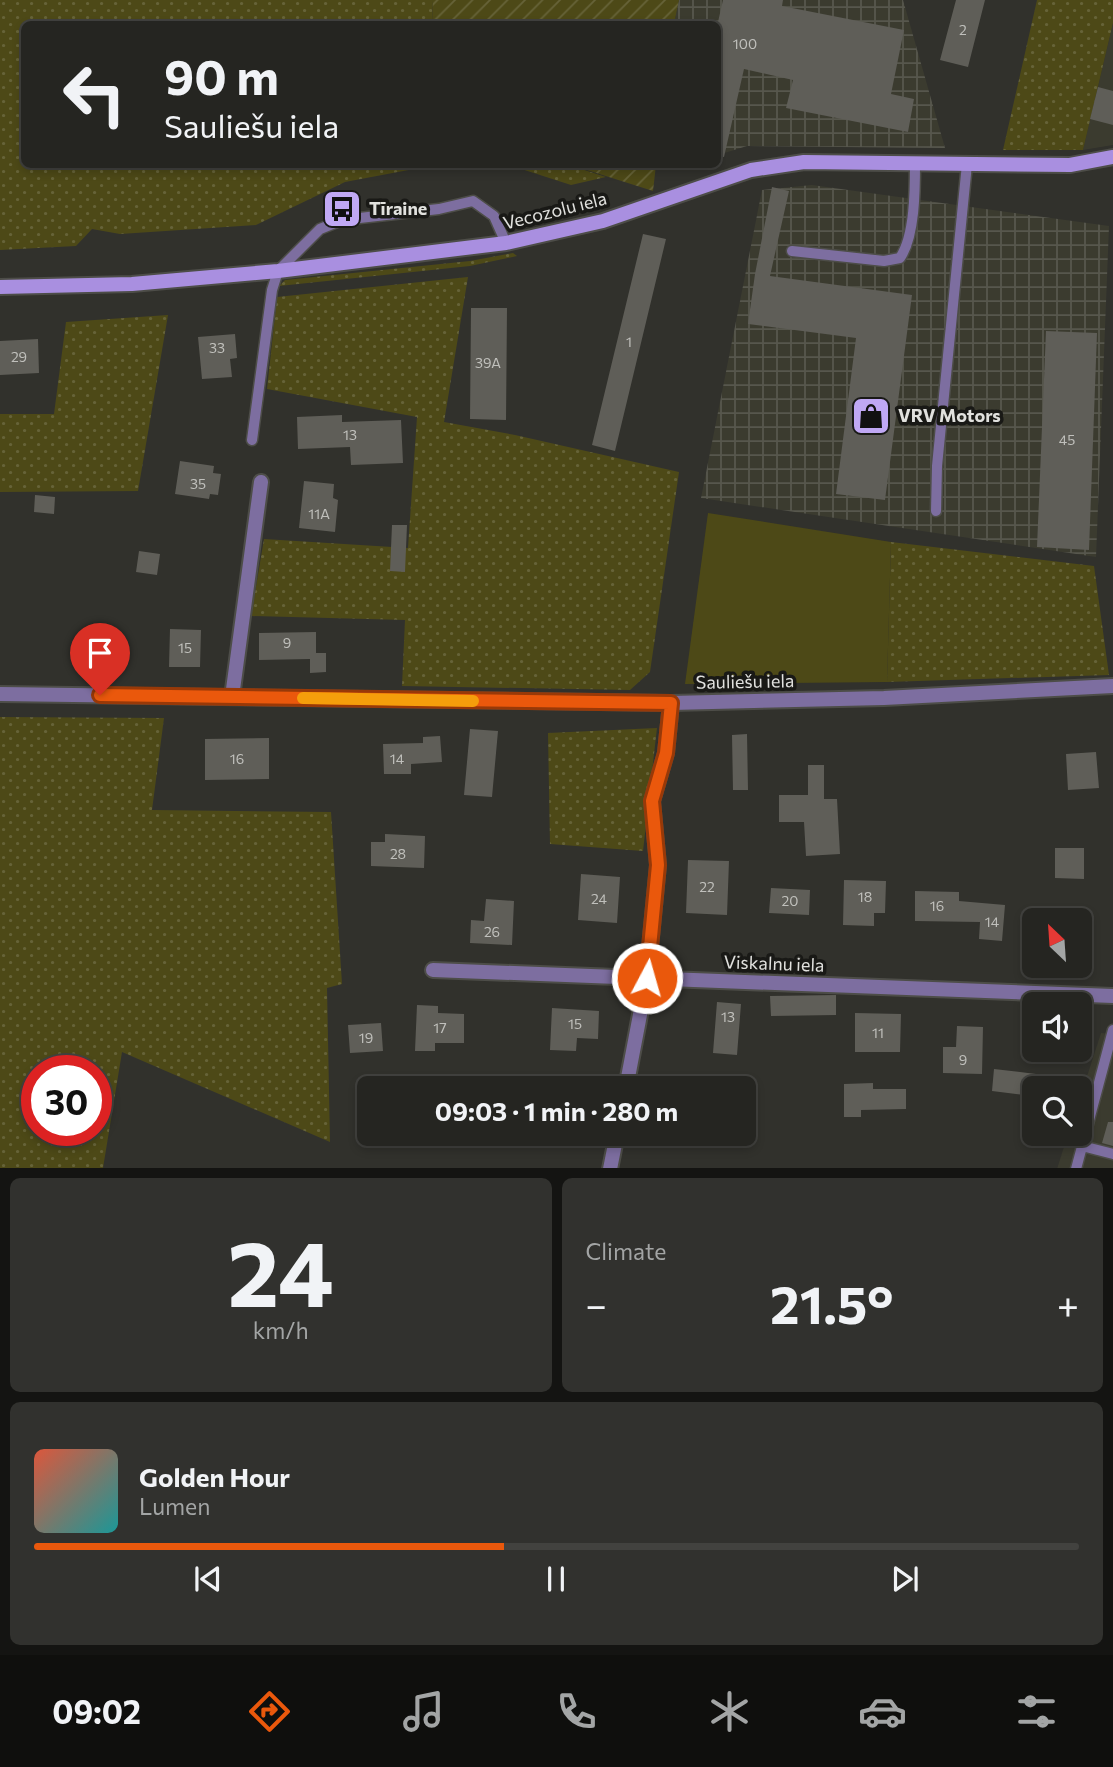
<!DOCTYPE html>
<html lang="en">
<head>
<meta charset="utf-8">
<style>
  body { margin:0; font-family:Commissioner,sans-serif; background:#31312e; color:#f1f3f6; height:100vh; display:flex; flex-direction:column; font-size:26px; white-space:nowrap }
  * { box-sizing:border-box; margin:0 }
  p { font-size:23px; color:#a3a5a5 }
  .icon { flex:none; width:38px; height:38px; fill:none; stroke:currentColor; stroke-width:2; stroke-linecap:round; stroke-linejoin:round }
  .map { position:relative; height:1168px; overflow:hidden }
  .panel { display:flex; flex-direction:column; gap:10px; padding:10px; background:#141412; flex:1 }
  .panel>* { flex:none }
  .banner { position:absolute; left:21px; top:21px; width:700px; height:147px; border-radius:10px; box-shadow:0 4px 10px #0003,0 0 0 2px #42423f; background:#252521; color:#f1f3f6; overflow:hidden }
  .needle { width:46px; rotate:335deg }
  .tools { position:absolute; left:1022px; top:908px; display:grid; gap:14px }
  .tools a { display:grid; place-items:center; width:70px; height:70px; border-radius:10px; background:#252521; box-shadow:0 4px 10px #0003,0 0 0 2px #42423f; font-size:35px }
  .speed { position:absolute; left:21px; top:1055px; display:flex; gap:14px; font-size:35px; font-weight:700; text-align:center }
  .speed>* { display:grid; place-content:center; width:91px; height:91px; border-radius:50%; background:#252521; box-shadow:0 4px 10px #0003,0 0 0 2px #42423f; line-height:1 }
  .speed .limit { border:10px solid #d22; background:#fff; color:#111 }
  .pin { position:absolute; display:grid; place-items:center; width:60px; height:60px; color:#fff; margin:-72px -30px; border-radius:50% 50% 50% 0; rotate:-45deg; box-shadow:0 0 7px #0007 }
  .pin .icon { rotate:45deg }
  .me { position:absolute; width:77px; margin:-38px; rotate:6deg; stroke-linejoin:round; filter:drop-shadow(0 0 5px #0008) }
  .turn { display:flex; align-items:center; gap:24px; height:147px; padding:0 28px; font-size:32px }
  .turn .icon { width:91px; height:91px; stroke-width:2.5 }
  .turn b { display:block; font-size:49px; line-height:60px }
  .big { font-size:52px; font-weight:700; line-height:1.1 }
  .panel .widget { flex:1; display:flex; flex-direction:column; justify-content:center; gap:10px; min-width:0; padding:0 24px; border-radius:10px; background:#31312e }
  .panel .dial { align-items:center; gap:0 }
  .dial b { font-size:91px; line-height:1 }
  .song { display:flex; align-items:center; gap:21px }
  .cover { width:84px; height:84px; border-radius:10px; background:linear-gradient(135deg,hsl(10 70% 55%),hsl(180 70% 35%)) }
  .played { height:7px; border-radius:4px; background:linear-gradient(90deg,#ea580c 45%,#42423f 45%) }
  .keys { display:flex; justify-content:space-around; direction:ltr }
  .heat { display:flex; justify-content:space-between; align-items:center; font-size:38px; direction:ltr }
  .panel .tiles { flex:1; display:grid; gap:10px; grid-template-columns:1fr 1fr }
  .widget:last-child { grid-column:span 2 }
  .trip { position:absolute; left:357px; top:1076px; width:399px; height:70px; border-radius:10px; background:#252521; box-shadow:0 4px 10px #0003,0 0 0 2px #42423f; font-weight:700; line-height:70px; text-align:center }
  .dock { display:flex; height:112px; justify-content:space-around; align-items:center; background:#0f0f0d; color:#a3a5a5 }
  .dock .icon { width:49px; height:49px }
  .dock .selected { color:#ea580c }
  .dock b { font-size:32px; color:#f1f3f6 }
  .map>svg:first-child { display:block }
  .built { fill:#3b3b2f }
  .industrial { fill:url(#industrial-grid) }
  .grass { fill:url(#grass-dots); fill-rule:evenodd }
  .park { fill:#4d4917 }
  .garden { fill:url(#garden-furrows) }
  .building { fill:#5f5e58 }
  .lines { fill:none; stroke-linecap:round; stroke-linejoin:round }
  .lane-casing { stroke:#4d4d48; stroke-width:13 }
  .street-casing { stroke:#4d4d48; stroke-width:18 }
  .secondary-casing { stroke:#4d4d48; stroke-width:18 }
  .lane { stroke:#7d6ea0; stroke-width:10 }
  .street { stroke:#7d6ea0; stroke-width:14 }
  .secondary { stroke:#a98fe0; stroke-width:14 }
  .route-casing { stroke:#983908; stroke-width:18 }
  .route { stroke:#ea580c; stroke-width:12 }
  .slow { stroke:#f59e0b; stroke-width:12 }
  .labels { text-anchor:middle; stroke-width:7; stroke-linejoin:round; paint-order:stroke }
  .number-label { font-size:14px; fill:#c0c0bc }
  .poi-label { font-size:18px; font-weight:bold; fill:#e1e1de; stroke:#191916; text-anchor:start }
  .street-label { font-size:18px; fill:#e1e1de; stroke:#191916 }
</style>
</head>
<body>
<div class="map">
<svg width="1113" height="1169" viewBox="0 0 1113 1169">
  <defs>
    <pattern id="industrial-grid" width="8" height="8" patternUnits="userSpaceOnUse" patternTransform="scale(1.75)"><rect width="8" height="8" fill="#3b3b2f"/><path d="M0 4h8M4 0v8" fill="none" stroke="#57574d"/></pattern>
    <pattern id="grass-dots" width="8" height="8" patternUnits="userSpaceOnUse" patternTransform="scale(1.75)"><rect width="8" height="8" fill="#4d4917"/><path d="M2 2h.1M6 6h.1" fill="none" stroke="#666338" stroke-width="1.8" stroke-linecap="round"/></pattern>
    <pattern id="garden-furrows" width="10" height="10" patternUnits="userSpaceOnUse" patternTransform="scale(1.75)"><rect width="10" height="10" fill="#4d4917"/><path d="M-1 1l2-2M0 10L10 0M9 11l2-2" fill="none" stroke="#666338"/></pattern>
  </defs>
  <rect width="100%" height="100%" fill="#31312c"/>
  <!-- built -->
  <path class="built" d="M1113,23V145L1083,150Z
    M1101,1033L1113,1034V1168L1057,1169L1068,1134H1080V1098Z"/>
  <!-- industrial -->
  <path class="industrial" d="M679,0H903L945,148L747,146L718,155V24H674Z
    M812,185L1109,226L1096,557L701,498L762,190Z"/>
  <!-- grass -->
  <path class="grass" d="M0,0H433L432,24H24V164L435,165L345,182L256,225L120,234L92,229L76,246L0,250Z
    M1037,0H1113V23L1083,150H1003Z
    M509,165H569L606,177L571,185Z
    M513,253L517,256L470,266L279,286L285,280L470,261Z
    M468,277L444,422L515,435L679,472L650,672L630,690L402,686L405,620L251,616L264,539L408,548L417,417L267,389L277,297Z
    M168,315L138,491L0,492V414H54L66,322Z
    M891,542L1094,566L1109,675L887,682Z
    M0,717L164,718L152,810L331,812L342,984L327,988L330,1142L122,1052L103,1168H0ZM37,1071H96V1130H37Z
    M657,728L643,851L550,844L548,733Z"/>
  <!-- park -->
  <path class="park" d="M708,513L891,542L887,682L685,684Z"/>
  <!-- garden -->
  <path class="garden" d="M433,0H679L674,24H432Z
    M571,165H656L653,191Z"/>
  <!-- building -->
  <path class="building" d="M723,0H783L782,6L904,30L891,94L914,99L908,132L786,108L793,80L744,69L724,157L718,156V22Z
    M956,0H985L968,67L940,60Z
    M1098,87L1113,91V125L1090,119Z
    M772,187L789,191L770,276L912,295L885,500L836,494L856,338L748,324L755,274Z
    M643,234L666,239L615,451L592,445Z
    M471,308H507L506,420L470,419Z
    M1046,331L1097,333L1089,550L1037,547Z
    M235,334L237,358L230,359L232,377L202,379L198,337Z
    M38,339L39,373L0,375V341Z
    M342,415V422L401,420L403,463L351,465L350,447L298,449L297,417Z
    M180,461L214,466L213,473L221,474L218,495L210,494L209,499L175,494Z
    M304,481L334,484L333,498L338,500L335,532L299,528Z
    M35,495L55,497L54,514L34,512Z
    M392,525H407L405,572L390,571Z
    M139,551L160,554L157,575L136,572Z
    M170,629L201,630L200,667H169Z
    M316,632V653H326V672L310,673V659L259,660V633Z
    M470,729L498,731L492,797L464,795Z
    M747,734L748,790H733L732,735Z
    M440,736L442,762L411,764V774H384L383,744L423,743V737Z
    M269,738V779L205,780V739Z
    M1096,752L1099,788L1068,790L1066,754Z
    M808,765H824V799H837L840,854L806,856L804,822H779V795H808Z
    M385,834L425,836L424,868L371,866V842H385Z
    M1055,848H1084V879L1055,878Z
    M688,860L729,861L727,915L686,913Z
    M581,874L620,877L617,923L578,920Z
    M844,880L886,881L885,913H874V926L843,925Z
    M771,888L810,890L809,915L769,913Z
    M915,891L959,892V901L1005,905L1002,941L979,939L980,922L915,921Z
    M486,899L514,901L512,945L470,943L471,920L484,921Z
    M836,995V1015L771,1016L770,996Z
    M717,1002L741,1004L737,1055L713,1053Z
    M417,1005L438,1006V1013L464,1014V1043H435V1051H415Z
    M552,1008L599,1011L598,1039L577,1038L576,1051L550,1050Z
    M855,1013L901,1014L900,1052H855Z
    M381,1023L383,1051L350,1053L348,1025Z
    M957,1026L983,1027L982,1074L943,1073V1047H956Z
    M994,1069L1036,1074L1033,1096L992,1091Z
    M873,1083V1089H906V1109L861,1110V1117H844V1084Z
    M1108,1122H1113V1146L1102,1143Z"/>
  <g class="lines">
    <defs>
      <path id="lane" d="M792,251L884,261L900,258C915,236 915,190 915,163
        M252,440L272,290L278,271L320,229L342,220L439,209L473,201L494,216L506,243
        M936,511L937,466L967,164
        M1082,1146L1113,1154
        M1076,1169L1113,1030"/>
      <path id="street" d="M0,694L671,703L884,698L1113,686
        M232,697L261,482
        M433,970L1113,996
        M626,1088L647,978L658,865L652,801L666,753L671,703
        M610,1169L617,1134"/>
      <path id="secondary" d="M0,287L132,284L278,271L506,243L603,221L751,170L804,162L1070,165L1113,157"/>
    </defs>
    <!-- lane casing -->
    <use href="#lane" class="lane-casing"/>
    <!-- street casing -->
    <use href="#street" class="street-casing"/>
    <!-- secondary casing -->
    <use href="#secondary" class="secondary-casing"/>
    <!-- lane -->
    <use href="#lane" class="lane"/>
    <!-- street -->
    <use href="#street" class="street"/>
    <!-- secondary -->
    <use href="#secondary" class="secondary"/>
  </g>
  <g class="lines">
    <defs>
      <path id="route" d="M100,695L671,703L666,753L652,801L658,865L647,978"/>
    </defs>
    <!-- route casing -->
    <use href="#route" class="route-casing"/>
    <!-- route -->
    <use href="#route" class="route"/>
    <!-- slow -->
    <path class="slow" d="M303,698L473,701"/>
  </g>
  <!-- icons -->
  <defs>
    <symbol id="bus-square" viewBox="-11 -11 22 22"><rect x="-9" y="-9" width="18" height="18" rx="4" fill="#c0a8f4" stroke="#191916"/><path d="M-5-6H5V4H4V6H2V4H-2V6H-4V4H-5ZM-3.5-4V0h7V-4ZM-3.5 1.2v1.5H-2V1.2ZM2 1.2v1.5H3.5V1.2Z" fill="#111"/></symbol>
    <symbol id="shop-square" viewBox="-11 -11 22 22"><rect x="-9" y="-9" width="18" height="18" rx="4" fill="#c0a8f4" stroke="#191916"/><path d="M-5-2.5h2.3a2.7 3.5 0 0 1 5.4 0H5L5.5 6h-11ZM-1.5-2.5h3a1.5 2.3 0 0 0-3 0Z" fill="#111"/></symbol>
  </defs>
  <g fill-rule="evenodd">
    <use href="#bus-square" x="320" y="187" width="44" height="44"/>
    <use href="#shop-square" x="849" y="394" width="44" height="44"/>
  </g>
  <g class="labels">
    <!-- number labels -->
    <g class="number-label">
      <text x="963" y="35">2</text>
      <text x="745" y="49">100</text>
      <text x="629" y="347">1</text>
      <text x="217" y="353">33</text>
      <text x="19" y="362">29</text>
      <text x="488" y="368">39A</text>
      <text x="350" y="440">13</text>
      <text x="1067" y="445">45</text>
      <text x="198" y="489">35</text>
      <text x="319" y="519">11A</text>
      <text x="287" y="648">9</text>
      <text x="185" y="653">15</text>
      <text x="237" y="764">16</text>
      <text x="397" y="764">14</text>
      <text x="398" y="859">28</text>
      <text x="707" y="892">22</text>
      <text x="865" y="902">18</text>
      <text x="599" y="904">24</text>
      <text x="790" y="906">20</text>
      <text x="937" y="911">16</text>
      <text x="992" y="927">14</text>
      <text x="492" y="937">26</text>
      <text x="728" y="1022">13</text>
      <text x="575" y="1029">15</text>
      <text x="440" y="1033">17</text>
      <text x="878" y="1038">11</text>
      <text x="366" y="1043">19</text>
      <text x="963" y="1065">9</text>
    </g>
    <!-- poi labels -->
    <g class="poi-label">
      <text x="369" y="215">Tīraine</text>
      <text x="898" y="422">VRV Motors</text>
    </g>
    <!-- street labels -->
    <g class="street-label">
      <text transform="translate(555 211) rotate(-14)" y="6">Vecozolu iela</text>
      <text transform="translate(745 682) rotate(-1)" y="6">Sauliešu iela</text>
      <text transform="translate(774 964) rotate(2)" y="6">Viskalnu iela</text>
    </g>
  </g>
</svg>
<div class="tools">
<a><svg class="needle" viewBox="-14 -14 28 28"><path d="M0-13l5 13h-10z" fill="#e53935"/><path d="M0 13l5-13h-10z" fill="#a3a5a5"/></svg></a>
<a><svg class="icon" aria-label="sound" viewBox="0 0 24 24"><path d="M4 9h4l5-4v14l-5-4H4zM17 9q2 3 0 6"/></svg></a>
<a><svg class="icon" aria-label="search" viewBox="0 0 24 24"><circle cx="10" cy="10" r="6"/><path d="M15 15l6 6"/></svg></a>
</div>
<div class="speed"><div class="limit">30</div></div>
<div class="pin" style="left:100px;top:695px;background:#d93025"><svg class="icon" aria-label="arrive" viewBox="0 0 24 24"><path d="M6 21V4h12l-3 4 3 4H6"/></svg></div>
<svg class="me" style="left:647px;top:978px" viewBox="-20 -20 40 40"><circle r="17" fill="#ea580c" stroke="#fff" stroke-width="3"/><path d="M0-11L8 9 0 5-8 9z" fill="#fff"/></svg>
<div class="trip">09:03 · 1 min · 280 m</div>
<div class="banner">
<div class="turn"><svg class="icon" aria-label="left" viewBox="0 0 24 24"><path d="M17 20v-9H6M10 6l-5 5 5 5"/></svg><div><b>90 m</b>Sauliešu iela</div></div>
</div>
</div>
<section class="panel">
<div class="tiles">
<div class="widget dial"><b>24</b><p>km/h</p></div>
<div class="widget"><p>Climate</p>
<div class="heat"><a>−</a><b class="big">21.5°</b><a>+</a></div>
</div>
<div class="widget">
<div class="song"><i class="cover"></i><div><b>Golden Hour</b><p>Lumen</p></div></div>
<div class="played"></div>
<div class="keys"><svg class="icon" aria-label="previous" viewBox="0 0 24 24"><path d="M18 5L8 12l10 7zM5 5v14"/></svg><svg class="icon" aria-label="pause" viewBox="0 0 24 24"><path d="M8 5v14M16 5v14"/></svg><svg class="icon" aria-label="next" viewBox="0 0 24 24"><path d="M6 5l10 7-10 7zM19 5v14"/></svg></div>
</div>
</div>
</section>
<nav class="dock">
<b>09:02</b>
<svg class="icon selected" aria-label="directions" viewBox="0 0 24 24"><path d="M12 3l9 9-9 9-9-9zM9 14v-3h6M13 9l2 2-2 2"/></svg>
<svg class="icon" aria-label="music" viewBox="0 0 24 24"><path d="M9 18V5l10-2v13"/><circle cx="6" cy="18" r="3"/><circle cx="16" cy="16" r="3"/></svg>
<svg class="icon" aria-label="phone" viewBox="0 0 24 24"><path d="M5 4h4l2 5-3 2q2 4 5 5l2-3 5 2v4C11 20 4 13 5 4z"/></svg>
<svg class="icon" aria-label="climate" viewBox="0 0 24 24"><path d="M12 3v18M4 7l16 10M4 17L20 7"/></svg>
<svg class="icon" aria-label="car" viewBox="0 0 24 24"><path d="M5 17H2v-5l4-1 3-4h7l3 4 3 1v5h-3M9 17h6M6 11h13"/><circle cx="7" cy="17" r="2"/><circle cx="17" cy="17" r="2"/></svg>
<svg class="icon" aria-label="filters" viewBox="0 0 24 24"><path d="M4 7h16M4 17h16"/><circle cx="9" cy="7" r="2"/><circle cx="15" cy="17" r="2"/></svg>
</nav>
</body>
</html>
